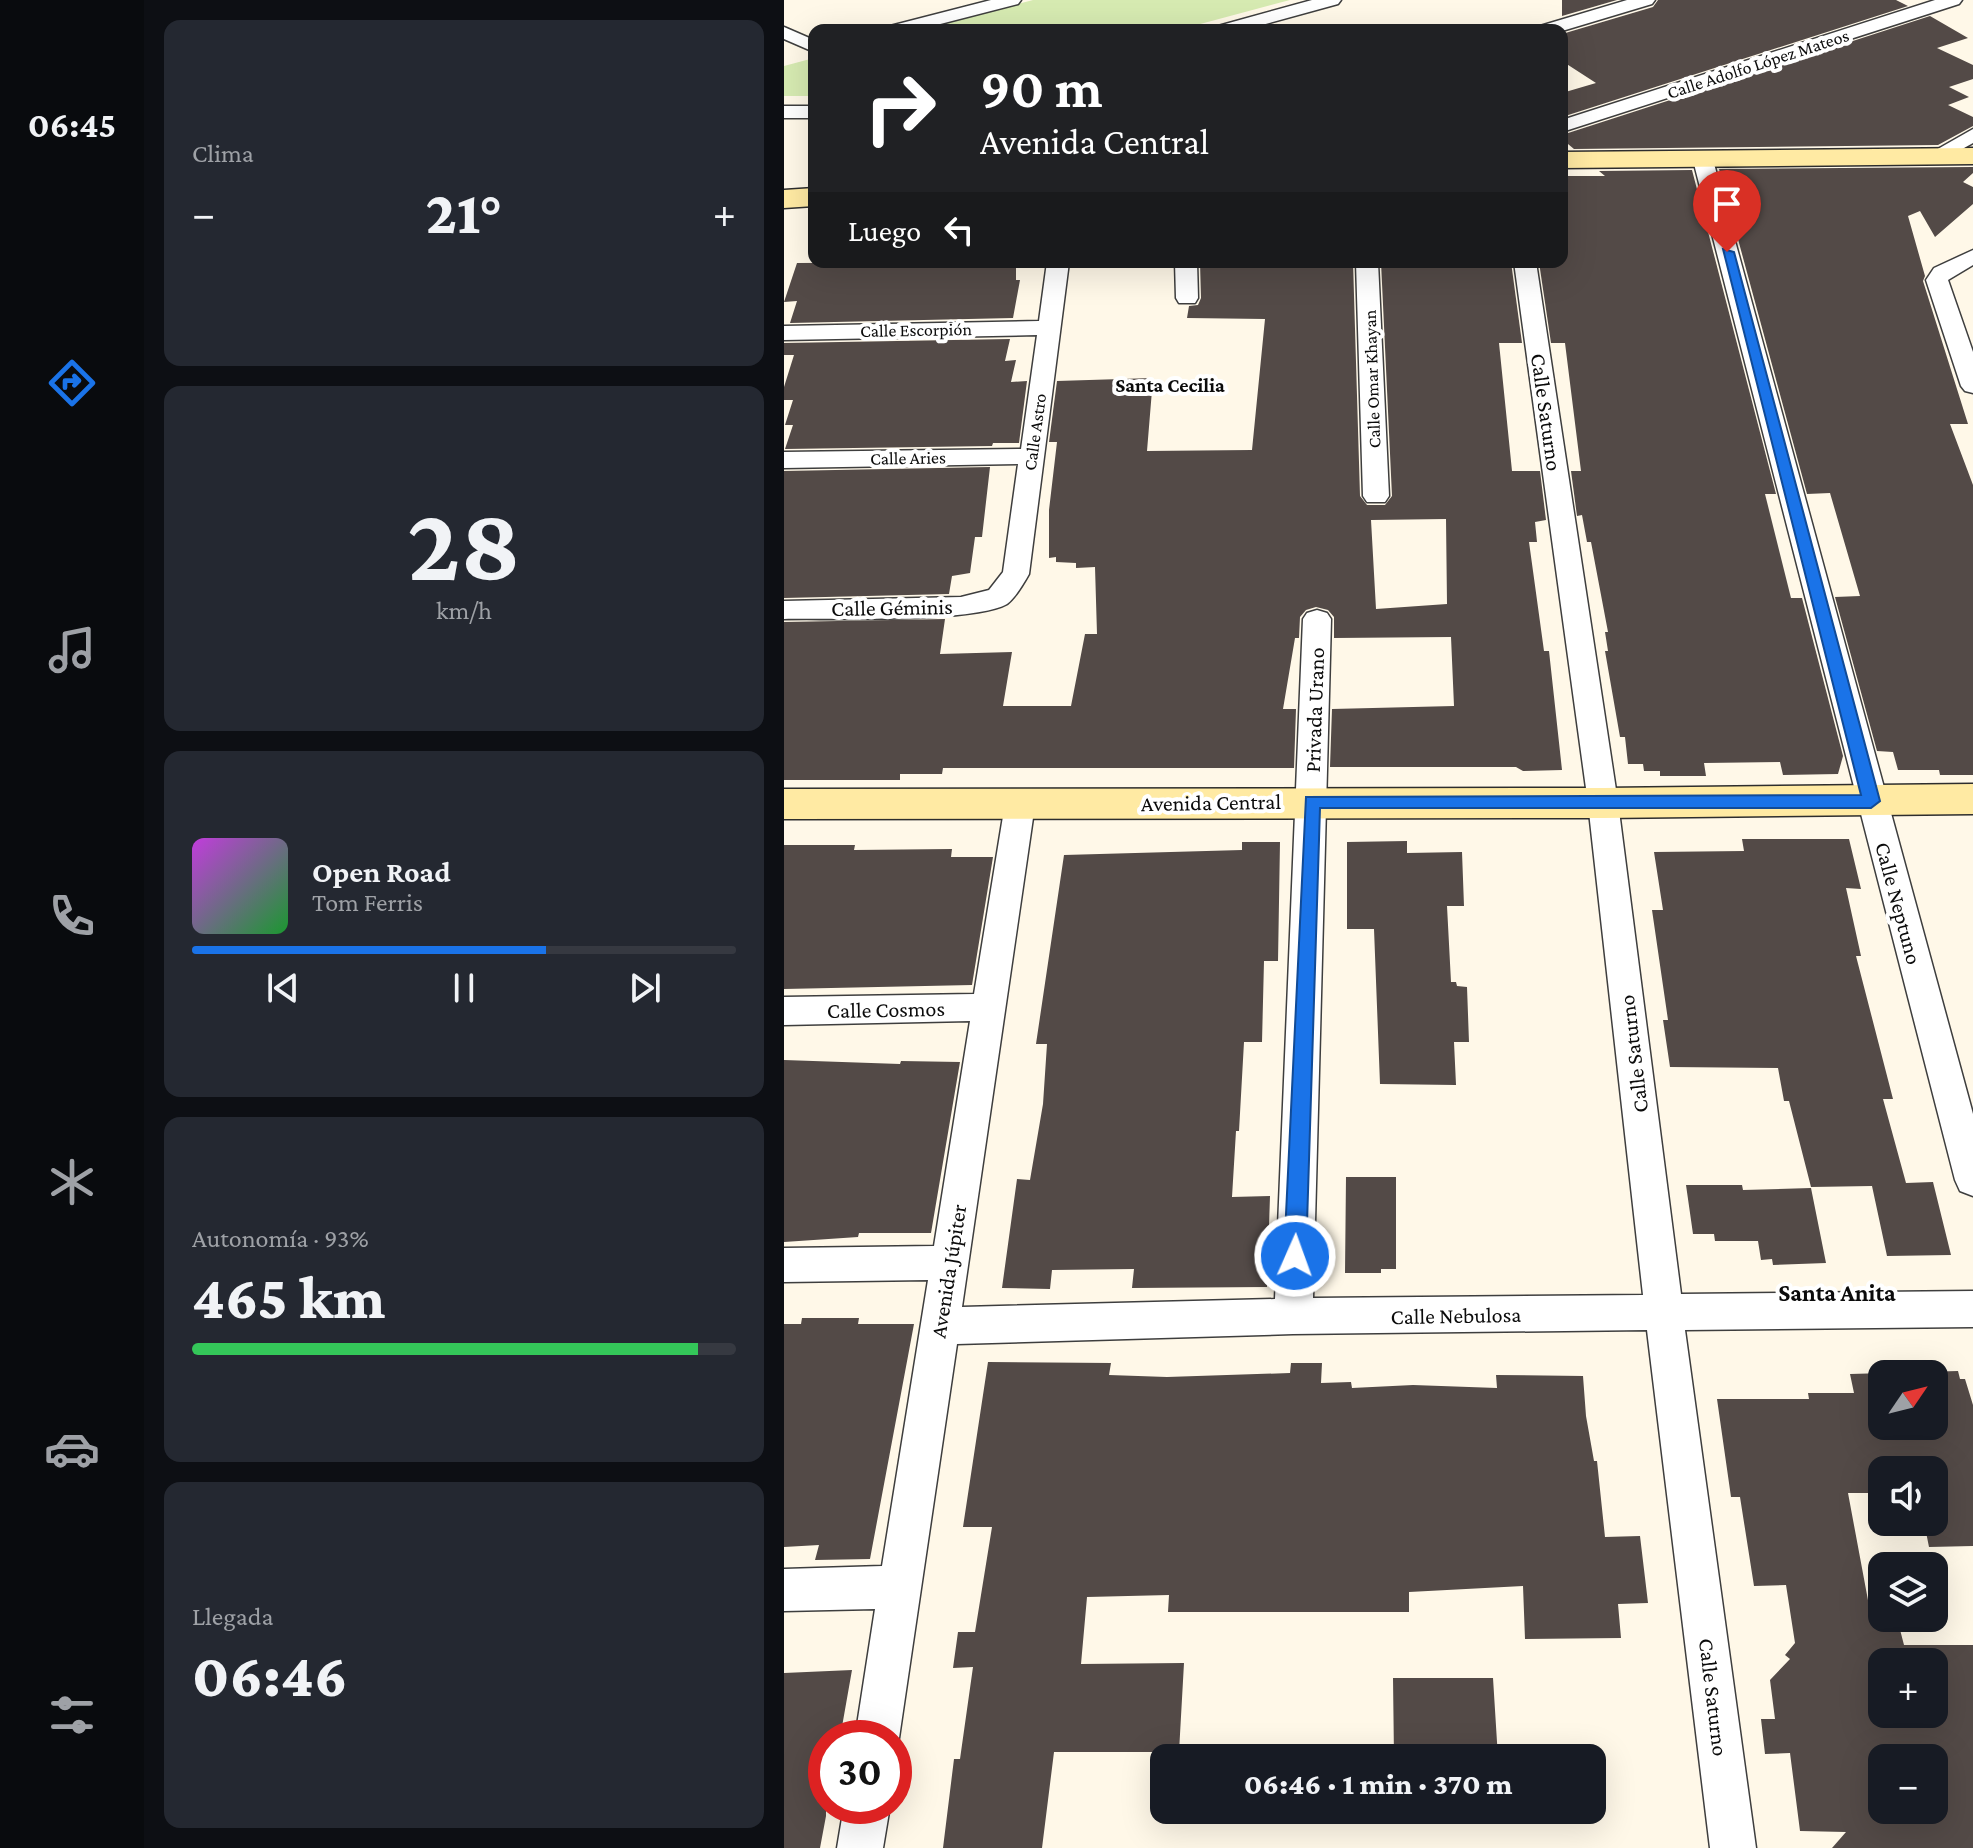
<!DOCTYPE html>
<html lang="es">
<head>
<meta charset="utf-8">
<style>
  body { margin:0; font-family:"Crimson Pro",serif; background:#242831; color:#f1f3f6; height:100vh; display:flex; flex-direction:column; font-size:30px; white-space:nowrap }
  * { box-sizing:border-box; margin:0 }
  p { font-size:26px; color:#9ea1a6 }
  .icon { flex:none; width:44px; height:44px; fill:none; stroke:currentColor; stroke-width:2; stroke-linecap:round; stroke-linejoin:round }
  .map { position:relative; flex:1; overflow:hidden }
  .sheet { display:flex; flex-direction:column; gap:20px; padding:20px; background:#0d0f14; width:640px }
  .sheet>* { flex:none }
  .guide { position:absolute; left:24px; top:24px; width:760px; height:244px; border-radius:16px; box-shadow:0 8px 32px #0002; background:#202124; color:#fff; overflow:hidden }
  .needle { width:52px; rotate:55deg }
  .buttons { position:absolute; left:1084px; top:1360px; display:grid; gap:16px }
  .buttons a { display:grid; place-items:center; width:80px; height:80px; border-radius:16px; background:#171b24; box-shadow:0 8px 32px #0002; font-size:40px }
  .speed { position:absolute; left:24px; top:1720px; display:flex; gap:16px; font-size:40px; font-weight:700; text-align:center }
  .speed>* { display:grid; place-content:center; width:104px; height:104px; border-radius:50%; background:#171b24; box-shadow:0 8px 32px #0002; line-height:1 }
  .speed .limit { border:12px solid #d22; background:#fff; color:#111 }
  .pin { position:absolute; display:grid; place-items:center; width:68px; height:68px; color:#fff; margin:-82px -34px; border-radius:50% 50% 50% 0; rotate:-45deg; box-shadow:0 0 8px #0007 }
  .pin .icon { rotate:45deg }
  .me { position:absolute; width:88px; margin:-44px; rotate:2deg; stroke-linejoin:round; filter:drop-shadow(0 0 6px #0008) }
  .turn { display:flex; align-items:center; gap:28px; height:168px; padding:0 40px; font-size:36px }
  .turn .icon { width:104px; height:104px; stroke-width:2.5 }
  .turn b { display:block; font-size:56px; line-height:68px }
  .then { display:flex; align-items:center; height:76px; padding:0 40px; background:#0003; gap:16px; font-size:30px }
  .big { font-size:60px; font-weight:800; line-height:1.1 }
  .sheet .widget { flex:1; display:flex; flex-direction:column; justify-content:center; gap:12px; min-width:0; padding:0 28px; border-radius:16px; background:#242831 }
  .sheet .dial { align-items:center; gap:0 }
  .dial b { font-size:104px; line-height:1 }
  .song { display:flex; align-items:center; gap:24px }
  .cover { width:96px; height:96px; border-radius:12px; background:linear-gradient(135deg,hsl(290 70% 55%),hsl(130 70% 35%)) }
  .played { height:8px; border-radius:4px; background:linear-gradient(90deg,#1a73e8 65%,#363941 65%) }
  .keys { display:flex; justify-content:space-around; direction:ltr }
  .heat { display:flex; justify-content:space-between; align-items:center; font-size:44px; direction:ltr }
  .charge { height:12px; border-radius:6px; background:linear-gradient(90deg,#34c759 93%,#363941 0) }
  .trip { position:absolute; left:366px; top:1744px; width:456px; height:80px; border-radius:16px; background:#171b24; box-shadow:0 8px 32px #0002; font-weight:800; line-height:80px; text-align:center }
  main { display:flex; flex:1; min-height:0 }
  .tab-bar { display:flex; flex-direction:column; width:144px; justify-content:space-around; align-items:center; background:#090b0e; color:#9ea1a6 }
  .tab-bar .icon { width:56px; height:56px }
  .tab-bar .on { color:#1a73e8 }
  .tab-bar b { font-size:36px; color:#f1f3f6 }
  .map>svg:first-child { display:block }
  .green { fill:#d6eab1 }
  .building { fill:#534a47; fill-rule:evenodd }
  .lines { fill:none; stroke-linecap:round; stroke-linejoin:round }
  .street-casing { stroke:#3e3e3e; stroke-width:3 }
  .secondary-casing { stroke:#2d2d2d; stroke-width:3 }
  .street { fill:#fff; fill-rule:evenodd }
  .secondary { fill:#ffeaa3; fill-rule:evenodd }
  .route { fill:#1a73e8; stroke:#114b97; stroke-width:2 }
  .labels { text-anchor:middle; stroke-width:8; stroke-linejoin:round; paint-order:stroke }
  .far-street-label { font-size:18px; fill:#0b0b0b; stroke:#fff }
  .far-neighbourhood-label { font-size:20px; font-weight:bold; fill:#0b0b0b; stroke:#fff }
  .street-label { font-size:22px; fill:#0b0b0b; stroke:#fff }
  .neighbourhood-label { font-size:24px; font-weight:bold; fill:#0b0b0b; stroke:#fff }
</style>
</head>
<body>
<main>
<nav class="tab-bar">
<b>06:45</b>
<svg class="icon on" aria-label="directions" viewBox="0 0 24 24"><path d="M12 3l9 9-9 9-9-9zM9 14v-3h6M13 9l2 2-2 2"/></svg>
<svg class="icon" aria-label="music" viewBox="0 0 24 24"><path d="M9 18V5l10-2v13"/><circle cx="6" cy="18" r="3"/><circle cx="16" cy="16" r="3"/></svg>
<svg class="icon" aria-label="phone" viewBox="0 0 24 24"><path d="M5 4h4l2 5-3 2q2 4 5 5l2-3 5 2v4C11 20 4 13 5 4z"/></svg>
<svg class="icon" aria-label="climate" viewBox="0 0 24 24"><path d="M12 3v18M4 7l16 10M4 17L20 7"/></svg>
<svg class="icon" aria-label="car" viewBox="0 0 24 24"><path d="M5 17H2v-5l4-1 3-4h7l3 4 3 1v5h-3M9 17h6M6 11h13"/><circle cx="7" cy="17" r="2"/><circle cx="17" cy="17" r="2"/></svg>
<svg class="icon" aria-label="filters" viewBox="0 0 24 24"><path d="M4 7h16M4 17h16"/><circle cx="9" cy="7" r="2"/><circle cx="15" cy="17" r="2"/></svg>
</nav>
<section class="sheet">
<div class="widget"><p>Clima</p>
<div class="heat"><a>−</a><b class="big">21°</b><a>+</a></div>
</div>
<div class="widget dial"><b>28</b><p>km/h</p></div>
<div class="widget">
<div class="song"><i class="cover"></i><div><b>Open Road</b><p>Tom Ferris</p></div></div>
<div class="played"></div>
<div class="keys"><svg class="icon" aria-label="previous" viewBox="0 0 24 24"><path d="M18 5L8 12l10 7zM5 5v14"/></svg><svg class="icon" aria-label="pause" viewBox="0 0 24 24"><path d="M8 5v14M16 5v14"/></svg><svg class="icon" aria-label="next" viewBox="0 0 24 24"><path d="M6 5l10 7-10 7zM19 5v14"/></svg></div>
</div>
<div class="widget"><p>Autonomía · 93%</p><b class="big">465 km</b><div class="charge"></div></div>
<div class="widget"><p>Llegada</p><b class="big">06:46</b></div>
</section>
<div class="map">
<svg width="1189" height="1848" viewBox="0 0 1189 1848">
  <rect width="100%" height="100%" fill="#fff8e8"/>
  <!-- green -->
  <path class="green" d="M249,0H506L394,30H136Z
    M30,58V96H0V66Z"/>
  <!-- building -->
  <path class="building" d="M778,0H833L778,16Z
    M874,0H1112L1124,6L778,117V93L812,83L778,61V34L869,7Z
    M1146,16L1184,38L1153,48L1189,65V79L1165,87L1185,97L1164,105L1189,117V126L1154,145L790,149L778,139V135Z
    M1189,167V173L1179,182L1189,187V204L1151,237L1136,211L1124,216L1141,276L1139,281L1184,424H1166L1189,485V775H1156L1155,770H1114L1109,752L1093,751L1051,597L1076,596L1046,493L1023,494L935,169Z
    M908,170L992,494H981L1007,598H1018L1059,756L1054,774L999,775L996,762L920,763L922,776H876V771H860L859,764H844L841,737H836L821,651H824L821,632H824L807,542H803L798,515L793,516L787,471H797L781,343H767L755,262H778V176H821L815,171Z
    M232,262V280H236L229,318L6,323L13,301L0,302L13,263Z
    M416,262H569L576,496L583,505H601L608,496L597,262H727L738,343H715L728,471H756L762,520L751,522L753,542H745L760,651H765L778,770L739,771L732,767H546L548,709L670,706L667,637L550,638V617L544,610L532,607L522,610L516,617L515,638H511L499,709H512L510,768H159L158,774H116V780H0V622L161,619L156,654L228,652L219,706H287L301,634H313L311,567L292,568V563L272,562V557L265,558V510L273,442H265L273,381L369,378L363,451L468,450L481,319L403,318L405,306L414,305L417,298ZM662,519L663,604L592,609L587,520Z
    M226,339L221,361L232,360L227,382L243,381L235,443H209L208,446L1,449L9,425H1L9,400H0V387L10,355H0V343Z
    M206,467L198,537H191L186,573L168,576L165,594L0,598V471Z
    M958,839H1065L1077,889L1062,888L1077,956H1072L1109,1099H1099L1122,1183L1149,1182L1167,1255L1103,1256L1088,1186L1027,1187L1005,1101H1000L994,1068L886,1067L879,1020H884L868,910H879L870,852L960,851Z
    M623,841V853L678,852L680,906H663L667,982H672L673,986L683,987L685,1042H670L672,1085L596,1084L590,929H563V842Z
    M458,842H496L494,961H480L478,1042H460L455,1131H452L448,1197L486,1196L483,1287L348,1288L350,1269L268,1270L266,1289L218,1288L233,1179L246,1180L259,1104L263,1044H252L280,855L458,850Z
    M0,845H71L70,850L168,849L167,857H209L188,985L0,989Z
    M0,1060L116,1064L117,1061L176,1062L147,1233H75L74,1237L0,1242Z
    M562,1177H612V1269H597V1273H561Z
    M902,1185H958L959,1190L1027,1188L1042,1263L989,1265L988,1259L977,1260L974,1241H931L930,1234H909Z
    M18,1318H75L74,1324H130L86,1559L31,1560L35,1545L0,1547V1324H17Z
    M204,1362L327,1363L325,1375L383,1377L506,1373L507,1363H538L537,1383L567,1382L568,1388L629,1385L713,1388L712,1375L799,1376L802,1416L810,1461H813L821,1537L856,1536L864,1603L834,1604L837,1638L741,1639L739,1586L625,1592V1612H384L385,1595L303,1597L297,1664L400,1663L395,1752H270L258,1848H159L170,1759H176L189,1667L169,1668L174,1632H191L208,1527H179Z
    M1174,1371L1176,1379H1181L1189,1405V1546L1145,1547L1140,1522H1150V1470H1098V1493H1064L1086,1611H1098V1618H1113L1120,1645H1189V1848H1048L1062,1832L1016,1831L1006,1753L981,1754L977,1719H991L986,1680L1006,1659L1001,1655L1011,1643L1002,1585L970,1586L956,1497H947L933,1399H1025L1024,1393H1070L1066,1374ZM1098,1374H1150V1426H1098ZM1098,1662H1150V1714H1098ZM1098,1758H1150V1810H1098Z
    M68,1670L56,1738H42V1816L36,1848H0V1673Z
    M609,1678H709L714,1758H610Z"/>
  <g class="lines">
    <defs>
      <path id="street" d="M207,0H237L234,4L133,30H103L106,26Z
        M528,0H557L554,4L460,30H431L434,26Z
        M843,0H871L868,4L778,31L753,30L756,26Z
        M1151,0H1178L1175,4L778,132V120Z
        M0,27L30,40V52L0,39Z
        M0,106H30V118H0Z
        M1189,129V143L1155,162H1141L1138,158Z
        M919,154L929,160L1189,1114V1196L1176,1191L1171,1180L909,160Z
        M1189,250V265L1164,280L1189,352V393L1181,391L1177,386L1142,280L1150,268Z
        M263,262H285L245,574C240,583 231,598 223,604C190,623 45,618 0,619V601L177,597L205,590L219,572L234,464L0,468V452L237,449L253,335L0,340V326L255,321Z
        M391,262H413L414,298L411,303H395L392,298Z
        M572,262H594L605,496L601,502H583L579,496Z
        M730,262H752L834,803L897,1294L1189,1291V1327L901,1330L972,1848H926L863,1330L509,1334L173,1344L115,1738L110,1751V1738H71L91,1609L0,1611V1569L98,1566L144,1280L0,1282V1248L150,1246L186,1021L0,1025V997L190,994L221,804L225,796L236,793L247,796L251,804L178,1307L491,1299L519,619L523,613L533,610L543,613L547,619L529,1298L859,1295L804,803Z
        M60,1806H106L99,1848H53Z"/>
      <path id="secondary" d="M1189,148V164L778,168V152Z
        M30,188V206L0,208V190Z
        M1189,784V814L819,818L0,819V789L819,788Z"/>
    </defs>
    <!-- street casing -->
    <use href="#street" class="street-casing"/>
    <!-- secondary casing -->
    <use href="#secondary" class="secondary-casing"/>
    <!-- street -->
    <use href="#street" class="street"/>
    <!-- secondary -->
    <use href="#secondary" class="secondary"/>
  </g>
  <!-- route -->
  <path class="route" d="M939,249L950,252L1096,801L1087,808H536L522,1256L518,1263L511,1265L504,1263L500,1256L522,797L1077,795Z"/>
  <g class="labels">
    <!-- far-street labels -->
    <g class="far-street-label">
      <text transform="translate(974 64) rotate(-18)" y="6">Calle Adolfo López Mateos</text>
      <text transform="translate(132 330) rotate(-1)" y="6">Calle Escorpión</text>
      <text transform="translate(588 379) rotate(-92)" y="6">Calle Omar Khayan</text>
      <text transform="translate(251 432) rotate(-82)" y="6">Calle Astro</text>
      <text transform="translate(124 458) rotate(-1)" y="6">Calle Aries</text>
    </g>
    <!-- far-neighbourhood labels -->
    <g class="far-neighbourhood-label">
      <text x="386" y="392">Santa Cecilia</text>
    </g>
    <!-- street labels -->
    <g class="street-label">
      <text transform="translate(763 412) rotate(82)" y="8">Calle Saturno</text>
      <text transform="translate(108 607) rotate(-1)" y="8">Calle Géminis</text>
      <text transform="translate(530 710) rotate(-88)" y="8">Privada Urano</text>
      <text transform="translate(427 802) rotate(-1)" y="8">Avenida Central</text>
      <text transform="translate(1115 903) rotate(75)" y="8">Calle Neptuno</text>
      <text transform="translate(102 1009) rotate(-1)" y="8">Calle Cosmos</text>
      <text transform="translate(849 1054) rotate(-97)" y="8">Calle Saturno</text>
      <text transform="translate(164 1271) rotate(-81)" y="8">Avenida Júpiter</text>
      <text transform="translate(672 1315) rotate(-1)" y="8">Calle Nebulosa</text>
      <text transform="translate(930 1697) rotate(83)" y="8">Calle Saturno</text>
    </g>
    <!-- neighbourhood labels -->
    <g class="neighbourhood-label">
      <text x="1053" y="1301">Santa Anita</text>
    </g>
  </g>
</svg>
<div class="buttons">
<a><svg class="needle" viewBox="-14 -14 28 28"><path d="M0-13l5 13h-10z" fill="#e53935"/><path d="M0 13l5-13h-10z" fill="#9ea1a6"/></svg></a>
<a><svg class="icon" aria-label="sound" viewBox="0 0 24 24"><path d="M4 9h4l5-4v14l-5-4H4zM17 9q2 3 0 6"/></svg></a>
<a><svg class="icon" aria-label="layers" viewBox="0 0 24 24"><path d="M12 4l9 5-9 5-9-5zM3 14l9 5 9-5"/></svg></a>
<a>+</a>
<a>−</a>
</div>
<div class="speed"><div class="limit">30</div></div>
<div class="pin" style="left:943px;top:252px;background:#d93025"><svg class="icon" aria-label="arrive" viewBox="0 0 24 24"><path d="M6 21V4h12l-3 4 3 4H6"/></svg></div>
<svg class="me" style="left:511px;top:1256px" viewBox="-20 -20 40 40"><circle r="17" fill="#1a73e8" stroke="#fff" stroke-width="3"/><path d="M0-11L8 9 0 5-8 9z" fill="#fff"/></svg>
<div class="trip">06:46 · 1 min · 370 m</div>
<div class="guide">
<div class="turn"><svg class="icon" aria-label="right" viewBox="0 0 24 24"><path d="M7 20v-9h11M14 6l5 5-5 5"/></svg><div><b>90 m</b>Avenida Central</div></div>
<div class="then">Luego<svg class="icon" aria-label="left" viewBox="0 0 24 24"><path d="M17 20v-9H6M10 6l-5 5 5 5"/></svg></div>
</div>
</div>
</main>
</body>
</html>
